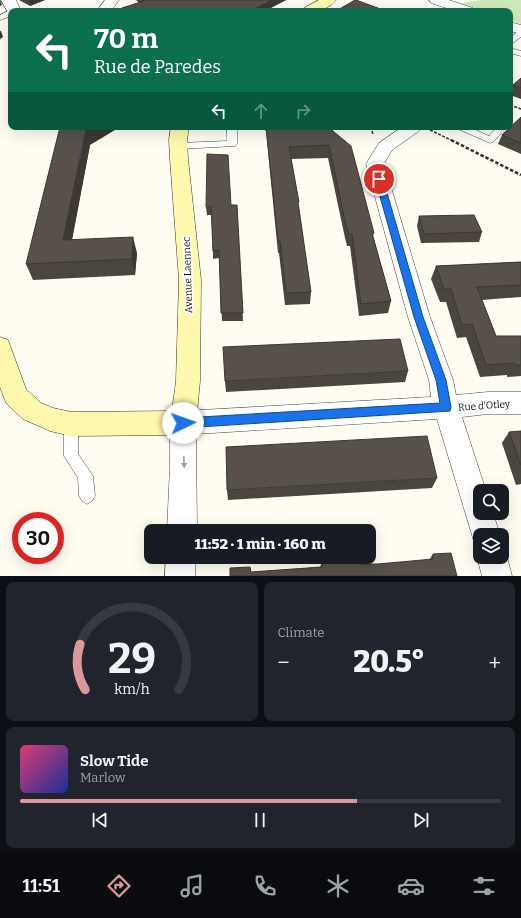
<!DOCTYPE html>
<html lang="en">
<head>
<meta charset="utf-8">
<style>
  body { margin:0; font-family:Bitter,serif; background:#20242c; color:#f1f3f6; height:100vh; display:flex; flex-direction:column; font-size:15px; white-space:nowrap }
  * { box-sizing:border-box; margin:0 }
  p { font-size:13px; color:#9ea1a6 }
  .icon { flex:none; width:22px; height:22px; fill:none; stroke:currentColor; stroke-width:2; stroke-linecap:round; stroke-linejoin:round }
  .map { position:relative; height:576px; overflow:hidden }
  .panel { display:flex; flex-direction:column; gap:6px; padding:6px; background:#0d0f14; flex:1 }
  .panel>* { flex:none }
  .hud { position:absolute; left:8px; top:8px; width:505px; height:122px; border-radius:8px; box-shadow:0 4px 16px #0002; background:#0b6e4f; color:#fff; overflow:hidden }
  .buttons { position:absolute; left:473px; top:484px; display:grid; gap:8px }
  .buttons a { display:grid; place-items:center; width:36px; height:36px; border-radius:8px; background:#171b24; box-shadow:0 4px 16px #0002; font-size:20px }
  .speed { position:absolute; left:12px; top:512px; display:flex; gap:8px; font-size:20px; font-weight:700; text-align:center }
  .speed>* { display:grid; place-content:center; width:52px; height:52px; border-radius:50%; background:#171b24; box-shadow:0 4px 16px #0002; line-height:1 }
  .speed .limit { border:6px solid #d22; background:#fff; color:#111 }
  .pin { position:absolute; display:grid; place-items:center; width:34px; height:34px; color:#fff; margin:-17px; border:2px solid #fff; border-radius:50%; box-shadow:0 1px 4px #0007 }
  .me { position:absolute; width:44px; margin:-22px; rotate:87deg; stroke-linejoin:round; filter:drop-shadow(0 0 3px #0008) }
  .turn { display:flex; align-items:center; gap:14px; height:84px; padding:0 20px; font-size:18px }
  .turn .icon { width:52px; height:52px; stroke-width:2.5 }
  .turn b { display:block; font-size:28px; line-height:34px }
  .lanes { display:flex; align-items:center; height:38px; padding:0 20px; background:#0003; justify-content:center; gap:20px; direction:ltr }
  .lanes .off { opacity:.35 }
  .big { font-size:30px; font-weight:800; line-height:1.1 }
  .panel .tile { flex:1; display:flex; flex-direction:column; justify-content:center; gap:6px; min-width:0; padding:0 14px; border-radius:8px; background:#20242c }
  .panel .dial { align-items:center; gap:0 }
  .dial svg { height:104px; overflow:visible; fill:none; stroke:#363941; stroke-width:7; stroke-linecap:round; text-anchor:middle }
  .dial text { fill:#f1f3f6; stroke:none }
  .song { display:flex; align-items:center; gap:12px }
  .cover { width:48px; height:48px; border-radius:6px; background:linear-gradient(135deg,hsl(340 70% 55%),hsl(230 70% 35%)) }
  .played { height:4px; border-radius:2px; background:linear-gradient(90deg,#da989a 70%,#363941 70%) }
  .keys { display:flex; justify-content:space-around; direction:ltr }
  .heat { display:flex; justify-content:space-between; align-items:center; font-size:22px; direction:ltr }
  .panel .tiles { flex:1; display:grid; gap:6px; grid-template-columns:1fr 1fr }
  .tile:last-child { grid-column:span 2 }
  .trip { position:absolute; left:144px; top:524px; width:232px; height:40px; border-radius:8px; background:#171b24; box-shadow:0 4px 16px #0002; font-weight:800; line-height:40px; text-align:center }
  .menu { display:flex; height:64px; justify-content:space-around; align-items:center; background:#090b0e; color:#9ea1a6 }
  .menu .icon { width:28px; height:28px }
  .menu .current { color:#da989a }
  .menu b { font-size:18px; color:#f1f3f6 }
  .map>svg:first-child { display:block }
  .green { fill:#d1e9ba }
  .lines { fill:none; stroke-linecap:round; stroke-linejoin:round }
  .lane-casing { stroke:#424242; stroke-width:1 }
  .street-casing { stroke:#424242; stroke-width:1 }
  .secondary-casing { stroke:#313131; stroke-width:1 }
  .path-far1 { stroke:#313131; stroke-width:1.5; stroke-dasharray:3 1.5; stroke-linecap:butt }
  .path { stroke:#313131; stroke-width:2.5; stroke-dasharray:3.5 2; stroke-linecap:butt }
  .lane { fill:#fff; fill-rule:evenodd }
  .street { fill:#fff; fill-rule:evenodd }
  .secondary { fill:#fef8ad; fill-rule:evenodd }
  .wall { fill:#4b4540 }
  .shaded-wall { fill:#3d3834 }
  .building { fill:#57504b; stroke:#3d3834 }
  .oneway { fill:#9f9f9f }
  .route { fill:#1a73e8; stroke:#114b97 }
  .labels { text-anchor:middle; stroke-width:4; stroke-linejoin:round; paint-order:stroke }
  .street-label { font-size:10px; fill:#0f0f0f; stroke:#fff }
</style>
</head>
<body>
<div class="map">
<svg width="521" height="576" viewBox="0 0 521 576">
  <rect width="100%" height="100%" fill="#fffdf1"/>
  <!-- green -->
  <path class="green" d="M481,0H521V24L510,20V11H483L461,3Z"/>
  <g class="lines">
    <defs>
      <path id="lane" d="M8,11H12L11,16L0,20V15Z
        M518,31H521V37L510,45V39Z
        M510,48L521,51V56L510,53Z
        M227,127H237V144L235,146L179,149L174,146L179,143L227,141Z
        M456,127H469L489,136L497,127H507L493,142L490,143L458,129Z
        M71,417L76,419L78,424V454L93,476L95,496L92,501L87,504L82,501L79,496L78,478L64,456V424L66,419Z"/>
      <path id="street" d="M1,0H16L21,11H11V14H9Z
        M105,0H119L111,11H97Z
        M429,0H449L473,8L475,11H455L431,3Z
        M510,22L521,25V34L510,31Z
        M402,127H422L419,131L392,150L384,164L430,317L453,380L456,395L488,392H521V414H488L462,417L486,491H480V513H493L500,535H480V548L475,545L437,419L196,434L197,531H167L170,467V423L174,415L183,411L431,397L429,380L408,317L366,164L379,143Z
        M502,546L507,557L512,576H482L477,557L480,549V557H502Z
        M166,557H196L195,576H165Z"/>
      <path id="secondary" d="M319,0H336C328,11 314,11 302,11L304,8Z
        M171,127H189L187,140L188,159L201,280L200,381L196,423L192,431L183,435L71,436L50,431L23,419L6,403L0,387V337L8,340L26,389L41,403L53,408L71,412L172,411L176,381L179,280L170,159L169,140Z"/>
    </defs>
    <!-- lane casing -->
    <use href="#lane" class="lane-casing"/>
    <!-- street casing -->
    <use href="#street" class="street-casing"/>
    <!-- secondary casing -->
    <use href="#secondary" class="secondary-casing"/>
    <!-- path-far1 -->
    <path class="path-far1" d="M510,105L521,109
      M370,127L373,134
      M430,130L453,141"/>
    <!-- path -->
    <path class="path" d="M451,140L521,175"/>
    <!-- lane -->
    <use href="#lane" class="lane"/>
    <!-- street -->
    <use href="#street" class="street"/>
    <!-- secondary -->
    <use href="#secondary" class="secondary"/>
  </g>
  <!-- wall -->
  <path class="wall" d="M19,0H45L30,6Z
    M136,0H286L265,11H122V8L139,3Z
    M521,78V99L510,95V93L513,85Z
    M521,117V154L498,144L502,135Z
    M260,127H334V130H332L374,233L373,236L391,301L388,313L359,316L350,246H347L345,238L328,158L291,159L311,292L310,304L285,305L279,253H278L266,131Z
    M90,145L72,239L137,253L135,275L33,280L26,264Z
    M231,205H237L243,321H222L219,258L213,259L212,215H207L206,207Z
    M419,216L482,232L479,242L421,243L417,226Z
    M521,262V297L482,300L496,336H521V376L507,377V375L480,377L466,337L457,338L446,302H440L431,279L436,266Z
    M408,371L405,382L226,392L225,381Z
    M521,431V484L516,485L502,443L509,432Z
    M437,478L432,488L228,500L227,490Z
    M433,554L457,576L251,572L320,567L322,562L361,564H378L429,560Z"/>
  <!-- shaded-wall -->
  <path class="shaded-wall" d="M0,0L2,5L0,6Z
    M29,0H45L30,6Z
    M272,0H286L265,11H251Z
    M0,31H1L3,37L0,39Z
    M88,127H120L90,145L69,256L63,240L86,129Z
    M320,127H334V130L319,133Z
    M133,237L137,253L135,275L132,259Z"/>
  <!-- building -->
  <path class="building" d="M143,0H272L251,11H125L122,8L144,1Z
    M355,0H356L386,11H336Z
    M521,78V88L513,85Z
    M521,117V143L502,135Z
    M60,127H88L86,129L63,240L133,237L132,259L26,264Z
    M266,127H328L351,146L374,233H372L391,301L361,304L352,234H349L346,226L329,145L289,147L299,202H298L311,292L286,293L280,241H278Z
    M207,154L228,155L231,205H237L243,313H221L219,250L213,251L211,206L206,207Z
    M474,215L482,232L424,234L419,216Z
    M521,262V285L477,287L496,336H521V365H515L514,363L486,365L472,324L462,325L451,289H444L436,266Z
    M400,339L408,371L225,381L223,347Z
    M521,431V465L509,432Z
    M427,436L437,478L227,490L226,447Z
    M451,553L457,576H230V568L250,567L251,572L322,567V562L361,559V564H378L433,559V554Z"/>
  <!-- one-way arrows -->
  <defs><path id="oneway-solid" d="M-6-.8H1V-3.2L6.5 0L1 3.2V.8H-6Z"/></defs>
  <use class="oneway" href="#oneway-solid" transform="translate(184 462) rotate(88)"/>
  <!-- route -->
  <path class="route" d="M376,177H382L383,179L423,317L446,380L451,407L450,411L183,428L179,427L177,423L179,420L183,418L440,403L436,380L414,317L375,179Z"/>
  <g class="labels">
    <!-- street labels -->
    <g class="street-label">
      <text transform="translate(187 275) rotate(-92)" y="4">Avenue Laennec</text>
      <text transform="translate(484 405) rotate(-4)" y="4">Rue d'Otley</text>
    </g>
  </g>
</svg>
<div class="buttons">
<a><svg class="icon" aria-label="search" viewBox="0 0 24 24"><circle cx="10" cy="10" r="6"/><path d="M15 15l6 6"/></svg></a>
<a><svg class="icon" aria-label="layers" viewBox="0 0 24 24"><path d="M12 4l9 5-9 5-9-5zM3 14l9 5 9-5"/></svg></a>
</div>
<div class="speed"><div class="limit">30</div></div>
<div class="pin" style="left:379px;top:179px;background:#d93025"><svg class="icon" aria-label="arrive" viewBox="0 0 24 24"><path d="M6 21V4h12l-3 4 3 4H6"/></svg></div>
<svg class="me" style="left:183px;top:423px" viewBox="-20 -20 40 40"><circle r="19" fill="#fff"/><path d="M0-13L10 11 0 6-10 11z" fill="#1a73e8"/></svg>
<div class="trip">11:52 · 1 min · 160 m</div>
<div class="hud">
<div class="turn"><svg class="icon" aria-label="left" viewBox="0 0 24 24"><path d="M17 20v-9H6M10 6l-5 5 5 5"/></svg><div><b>70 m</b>Rue de Paredes</div></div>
<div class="lanes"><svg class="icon" aria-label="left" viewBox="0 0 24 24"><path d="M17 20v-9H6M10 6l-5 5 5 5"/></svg><svg class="icon off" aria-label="ahead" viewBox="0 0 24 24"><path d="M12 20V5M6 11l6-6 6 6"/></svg><svg class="icon off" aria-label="right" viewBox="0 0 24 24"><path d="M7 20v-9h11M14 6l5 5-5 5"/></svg></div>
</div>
</div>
<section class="panel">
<div class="tiles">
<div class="tile dial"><svg viewBox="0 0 100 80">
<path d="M14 69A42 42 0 1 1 86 69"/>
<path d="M14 69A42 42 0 0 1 10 34" stroke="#da989a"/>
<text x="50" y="56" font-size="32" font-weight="700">29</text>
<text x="50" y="72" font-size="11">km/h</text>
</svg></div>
<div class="tile"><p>Climate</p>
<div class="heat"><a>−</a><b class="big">20.5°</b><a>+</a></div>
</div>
<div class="tile">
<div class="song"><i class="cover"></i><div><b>Slow Tide</b><p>Marlow</p></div></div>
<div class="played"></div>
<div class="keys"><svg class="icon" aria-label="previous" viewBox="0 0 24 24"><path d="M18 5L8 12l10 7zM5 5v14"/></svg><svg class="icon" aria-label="pause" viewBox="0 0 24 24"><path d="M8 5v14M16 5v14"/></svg><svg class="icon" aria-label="next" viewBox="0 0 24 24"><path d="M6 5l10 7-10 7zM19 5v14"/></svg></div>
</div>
</div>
</section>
<nav class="menu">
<b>11:51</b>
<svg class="icon current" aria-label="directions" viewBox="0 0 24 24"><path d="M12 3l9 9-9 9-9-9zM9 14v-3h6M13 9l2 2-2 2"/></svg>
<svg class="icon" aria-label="music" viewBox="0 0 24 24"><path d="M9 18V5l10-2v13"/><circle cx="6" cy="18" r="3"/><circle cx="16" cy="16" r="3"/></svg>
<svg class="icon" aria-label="phone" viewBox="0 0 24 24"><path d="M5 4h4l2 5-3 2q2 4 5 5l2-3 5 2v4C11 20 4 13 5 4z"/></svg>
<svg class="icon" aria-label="climate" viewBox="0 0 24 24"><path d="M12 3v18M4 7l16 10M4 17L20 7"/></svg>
<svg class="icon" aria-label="car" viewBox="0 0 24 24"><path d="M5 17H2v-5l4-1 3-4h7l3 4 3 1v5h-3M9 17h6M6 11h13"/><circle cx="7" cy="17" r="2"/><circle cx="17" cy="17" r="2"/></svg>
<svg class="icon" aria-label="filters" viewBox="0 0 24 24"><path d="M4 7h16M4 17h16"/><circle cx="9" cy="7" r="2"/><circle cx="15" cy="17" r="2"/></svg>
</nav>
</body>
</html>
